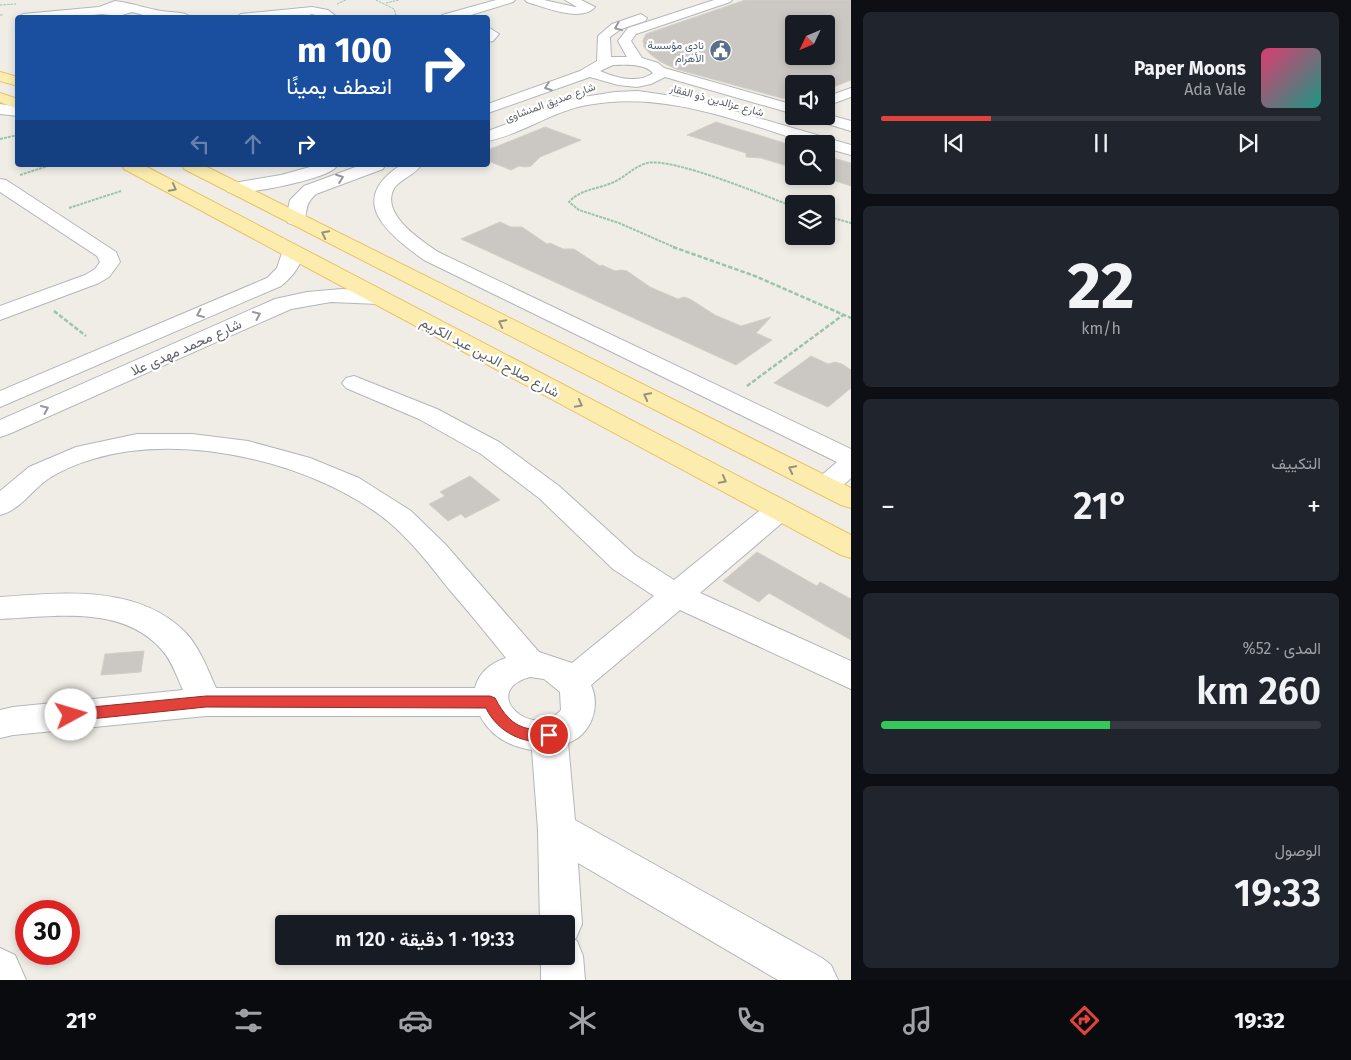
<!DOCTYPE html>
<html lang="ar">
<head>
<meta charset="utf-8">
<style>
  body { margin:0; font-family:"Fira Sans",Vazirmatn,sans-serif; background:#20242c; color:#f1f3f6; direction:rtl; height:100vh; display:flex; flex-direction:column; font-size:19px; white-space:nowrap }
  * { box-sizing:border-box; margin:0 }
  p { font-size:16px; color:#9ea1a6 }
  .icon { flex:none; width:28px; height:28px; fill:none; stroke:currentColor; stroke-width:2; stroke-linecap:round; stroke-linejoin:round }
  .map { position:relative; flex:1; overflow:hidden; direction:ltr }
  .details { display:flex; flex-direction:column; gap:12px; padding:12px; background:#0d0f14; width:500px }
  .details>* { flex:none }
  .top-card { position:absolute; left:15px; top:15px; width:475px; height:152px; border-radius:5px; box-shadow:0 2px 8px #0003; direction:rtl; background:#1a4fa0; color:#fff; overflow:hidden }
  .needle { width:32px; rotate:226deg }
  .buttons { position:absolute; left:785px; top:15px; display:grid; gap:10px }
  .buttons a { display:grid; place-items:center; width:50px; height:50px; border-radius:5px; background:#171b24; box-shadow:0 2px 8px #0003; font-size:25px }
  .speed { position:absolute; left:15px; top:900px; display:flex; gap:10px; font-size:25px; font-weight:700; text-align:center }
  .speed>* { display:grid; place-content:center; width:65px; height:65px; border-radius:50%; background:#171b24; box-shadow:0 2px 8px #0003; line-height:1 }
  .speed .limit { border:8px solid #d22; background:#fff; color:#111 }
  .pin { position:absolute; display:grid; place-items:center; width:42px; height:42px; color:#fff; margin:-21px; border:2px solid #fff; border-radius:50%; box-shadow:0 1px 5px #0007 }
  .me { position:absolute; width:55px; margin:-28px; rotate:84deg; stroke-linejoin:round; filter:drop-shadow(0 0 4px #0008) }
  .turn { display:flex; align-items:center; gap:18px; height:105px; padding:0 15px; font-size:22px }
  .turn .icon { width:65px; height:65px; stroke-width:2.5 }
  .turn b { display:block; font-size:35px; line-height:42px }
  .lanes { display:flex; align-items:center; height:48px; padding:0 15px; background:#0003; justify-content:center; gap:25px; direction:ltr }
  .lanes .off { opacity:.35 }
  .big { font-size:38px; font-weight:600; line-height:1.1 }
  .details .card { flex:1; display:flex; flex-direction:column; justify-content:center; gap:8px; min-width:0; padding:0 18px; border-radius:8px; background:#20242c }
  .details .dial { align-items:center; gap:0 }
  .dial b { font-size:65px; line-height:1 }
  .song { display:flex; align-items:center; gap:15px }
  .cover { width:60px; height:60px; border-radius:8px; background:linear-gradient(135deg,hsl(340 70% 55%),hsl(170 70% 35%)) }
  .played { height:5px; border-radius:2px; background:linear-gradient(90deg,#e2423a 25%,#363941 25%) }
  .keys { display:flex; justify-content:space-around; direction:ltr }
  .heat { display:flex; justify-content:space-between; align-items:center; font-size:28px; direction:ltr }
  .charge { height:8px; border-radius:4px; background:linear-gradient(90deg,#34c759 52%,#363941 0) }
  .trip { position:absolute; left:275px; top:915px; width:300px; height:50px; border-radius:5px; background:#171b24; box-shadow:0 2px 8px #0003; font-weight:600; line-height:50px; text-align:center; direction:rtl }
  .dock { display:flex; height:80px; justify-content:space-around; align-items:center; background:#090b0e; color:#9ea1a6 }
  .dock .icon { width:35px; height:35px }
  .dock .on { color:#e2423a }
  .dock b { font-size:22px; color:#f1f3f6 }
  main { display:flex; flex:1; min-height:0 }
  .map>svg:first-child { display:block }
  .building { fill:#cbc8c4; stroke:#d4cfc5; fill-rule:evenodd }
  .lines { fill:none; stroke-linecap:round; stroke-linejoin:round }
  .minor-casing { stroke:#b3b7ba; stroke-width:2 }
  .major-casing { stroke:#ecc263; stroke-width:2 }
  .path-far2 { stroke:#9cc4a7; stroke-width:1; stroke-dasharray:2.5 1; stroke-linecap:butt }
  .path-far1 { stroke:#9cc4a7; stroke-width:2; stroke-dasharray:3 1; stroke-linecap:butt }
  .path { stroke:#9cc4a7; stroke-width:2.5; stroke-dasharray:4.5 2; stroke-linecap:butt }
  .minor { fill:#fff; fill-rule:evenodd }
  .major { fill:#fcedaf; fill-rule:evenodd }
  .oneway { stroke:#96999c }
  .oneway2 { stroke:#959380 }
  .route { fill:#e2423a; stroke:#932b26 }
  .labels { text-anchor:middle; stroke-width:4.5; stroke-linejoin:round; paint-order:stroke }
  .far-service-label { font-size:11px; fill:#4e5e75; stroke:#fff; text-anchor:end }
  .far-street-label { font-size:11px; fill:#5e6266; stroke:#fff }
  .street-label { font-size:14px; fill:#5e6266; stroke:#fff }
</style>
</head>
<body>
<main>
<section class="details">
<div class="card">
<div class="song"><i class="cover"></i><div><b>Paper Moons</b><p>Ada Vale</p></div></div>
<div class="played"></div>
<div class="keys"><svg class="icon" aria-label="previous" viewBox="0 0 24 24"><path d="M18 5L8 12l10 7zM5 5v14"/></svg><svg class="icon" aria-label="pause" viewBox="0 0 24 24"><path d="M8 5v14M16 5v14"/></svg><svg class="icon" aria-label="next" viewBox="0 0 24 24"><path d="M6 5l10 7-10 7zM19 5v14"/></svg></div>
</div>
<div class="card dial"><b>22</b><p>km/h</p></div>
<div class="card"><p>التكييف</p>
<div class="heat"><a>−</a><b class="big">21°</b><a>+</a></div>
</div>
<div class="card"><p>المدى · 52%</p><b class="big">260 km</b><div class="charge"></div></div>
<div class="card"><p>الوصول</p><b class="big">19:33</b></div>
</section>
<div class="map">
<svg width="851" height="980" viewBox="0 0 851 980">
  <rect width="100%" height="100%" fill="#efede6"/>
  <!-- building -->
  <path class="building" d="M745,0H851V80L826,90V84H794V99L781,98L676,69L661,62L650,54L644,47L643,40L646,34ZM794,24H826V56H794Z
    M716,122L794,146V168L761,158L746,157V153L687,135Z
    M545,127L581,140L540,157L531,166L525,167L519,166L511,170L488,161V150Z
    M826,156L851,163V186L820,176H826Z
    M500,222L511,227H522L547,244L550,243L563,249H574L600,266L602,265L615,271L621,270L627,271L650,287L678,299L684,297L690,299L715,315L741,326L771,317L756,333L772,340L736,365L461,239Z
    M811,356L828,364L835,362L842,364L851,370V388L828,407L774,383Z
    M470,476L500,500L465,518L461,514L448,521L429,504L445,496L440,492Z
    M757,552L817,586L820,582L851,599V640L769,593L759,602L723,581Z
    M144,651L141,672L101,675L105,654Z"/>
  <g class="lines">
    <defs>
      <path id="minor" d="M496,0H515L513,2L461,18H440L442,15Z
        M525,0H544L575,7H577L565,0H581L595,7C581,23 544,7 527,2Z
        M714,0H732L730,2L636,34L631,41L642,58L658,63L664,68L794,105V114L665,77L651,84L637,87L618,85L590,77L488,113V104L580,71L597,61L598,36L612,24L641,14L647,18L645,21L621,29L610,37L611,57H627L618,41L628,28ZM613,65C626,65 644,63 653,73C639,84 615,78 600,71Z
        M115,1C134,3 152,11 171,12C178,13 185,12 190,17L155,18L132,12L119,16L102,14L63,18H17L23,14L99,7Z
        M312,7L328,10L338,18H325L312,14L298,18H235L241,14Z
        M488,27L499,34L493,41L488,42Z
        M851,88V97L826,106V97Z
        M638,91L693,99L851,145V155L826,148V144H812C740,122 664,90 587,105C553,111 522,134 488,141V131L577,98L615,92Z
        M0,104L18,107V116L0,114Z
        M826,114L851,121V131L811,119L809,116H826Z
        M317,165H335L336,167C328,179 243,196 228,192L225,188L228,184L281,175Z
        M361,165H385L383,169L316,194C302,207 310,211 302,223L295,225L288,223L286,219L290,200L304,186Z
        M401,165H421C415,175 402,178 395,187C378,213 421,240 438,252L851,449V478C839,489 833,497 816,492L812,486L816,480L837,462L424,260C387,234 346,200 401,165Z
        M0,179L6,180L116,252L120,262L109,277L99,283L0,320V306L85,275L95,269L100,262L97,256L0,192Z
        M291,245L298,247C308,261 291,278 281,286L0,407V391L267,278L277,268L284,247Z
        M342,289L387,293L390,298L387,303L379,304L331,302L291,309L9,434L0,437V420L275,299L307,292Z
        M354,376L437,409L499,442L559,486L635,555L674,580L769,503L779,501L789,503L793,510L789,517L700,593L851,661V689L680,610L591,685C601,707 591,735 568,743L575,820L822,958L831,965L838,980H778L578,863L582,924L576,938L573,939L577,941L583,956L585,980H541V956H566V924H540L538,830L532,750C510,747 491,736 480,716H206L13,735L0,738V710L13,707L183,690C177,677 172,661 162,650C122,604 54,617 0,619V597C61,593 137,584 185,632C199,646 208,670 216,688H475C479,672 491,663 506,658C487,634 468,611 448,588C430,565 412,542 390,523C318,463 183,431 93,459C79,463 60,471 48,479C31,491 20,510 0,515V491L29,467L76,447L137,434H192L248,441L310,458L359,478L411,511L446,545L539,652L572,663L654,596L613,569L539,498L481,454L419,419L346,388L342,383L346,378ZM530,677L544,679L560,692L561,710C534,742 477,692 530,677Z
        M0,948L15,955L26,980H0Z"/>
      <path id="major" d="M0,72L18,77V86L0,81Z
        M0,93L18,99V109L0,102Z
        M122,165H143L851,535V558L841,555L124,169Z
        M182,165H203L851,488V508L841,505L184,169Z"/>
    </defs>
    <!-- minor casing -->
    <use href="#minor" class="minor-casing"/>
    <!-- major casing -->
    <use href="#major" class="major-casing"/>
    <!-- path-far2 -->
    <path class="path-far2" d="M376,0L394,9L397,18
      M386,3L399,0
      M337,4L346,0
      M0,5L16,4
      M0,15H3"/>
    <!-- path-far1 -->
    <path class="path-far1" d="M0,139L18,135
      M20,175L51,165
      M69,208L121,191
      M826,216L851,223
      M676,248L619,223L579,210L569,202C580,189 599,189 614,182C625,177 635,166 647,163C672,157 766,196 794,207"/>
    <!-- path -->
    <path class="path" d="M673,247L755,276L851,318
      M54,311L86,336
      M747,386L843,315"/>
    <!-- minor -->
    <use href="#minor" class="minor"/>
    <!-- major -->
    <use href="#major" class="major"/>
  </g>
  <!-- one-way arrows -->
  <defs><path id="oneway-chevron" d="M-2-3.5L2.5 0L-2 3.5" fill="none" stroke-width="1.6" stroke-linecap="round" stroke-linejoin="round" transform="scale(1.25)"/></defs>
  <g class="oneway">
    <use href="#oneway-chevron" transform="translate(618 27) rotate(158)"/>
    <use href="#oneway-chevron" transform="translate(548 87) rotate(160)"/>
    <use href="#oneway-chevron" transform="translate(340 178) rotate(-20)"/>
    <use href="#oneway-chevron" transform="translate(200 314) rotate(157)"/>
    <use href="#oneway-chevron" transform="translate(257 315) rotate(-24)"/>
    <use href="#oneway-chevron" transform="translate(45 409) rotate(-24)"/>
  </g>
  <g class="oneway2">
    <use href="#oneway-chevron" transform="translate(173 188) rotate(28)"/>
    <use href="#oneway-chevron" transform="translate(325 234) rotate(-153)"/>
    <use href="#oneway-chevron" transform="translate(502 323) rotate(-153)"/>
    <use href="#oneway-chevron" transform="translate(647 396) rotate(-153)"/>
    <use href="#oneway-chevron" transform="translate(579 404) rotate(28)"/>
    <use href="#oneway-chevron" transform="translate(792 469) rotate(-153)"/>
    <use href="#oneway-chevron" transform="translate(723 480) rotate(28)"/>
  </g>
  <!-- route -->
  <path class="route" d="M206,696H490L495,698C503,713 512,726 530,729C538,730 546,728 554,731L556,735L554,739C527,748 497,732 486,708L206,707L71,721L66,719L64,715L66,711L71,709Z"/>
  <!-- icons -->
  <defs>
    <symbol id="civic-disc" viewBox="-11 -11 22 22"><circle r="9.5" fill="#5c6f8a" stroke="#fff"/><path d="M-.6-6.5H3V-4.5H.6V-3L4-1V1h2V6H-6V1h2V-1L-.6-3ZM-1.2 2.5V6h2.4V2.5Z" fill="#fff"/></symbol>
  </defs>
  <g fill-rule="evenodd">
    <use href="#civic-disc" x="708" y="38" width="25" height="25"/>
  </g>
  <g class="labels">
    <!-- far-service labels -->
    <g class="far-service-label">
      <text x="704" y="49">نادى مؤسسة<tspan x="704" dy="13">الأهرام</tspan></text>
    </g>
    <!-- far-street labels -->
    <g class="far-street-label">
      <text transform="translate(717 100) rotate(15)" y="4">شارع عزالدين ذو الفقار</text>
      <text transform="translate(550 102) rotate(-20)" y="4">شارع صديق المنشاوى</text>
    </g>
    <!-- street labels -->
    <g class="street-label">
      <text transform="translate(186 347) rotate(-24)" y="5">شارع محمد مهدى علا</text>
      <text transform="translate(490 357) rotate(28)" y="5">شارع صلاح الدين عبد الكريم</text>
    </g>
  </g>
</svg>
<div class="buttons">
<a><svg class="needle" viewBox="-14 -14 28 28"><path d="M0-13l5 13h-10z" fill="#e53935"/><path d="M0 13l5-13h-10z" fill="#9ea1a6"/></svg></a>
<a><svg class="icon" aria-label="sound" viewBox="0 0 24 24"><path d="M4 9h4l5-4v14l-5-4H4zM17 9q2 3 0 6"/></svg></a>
<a><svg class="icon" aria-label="search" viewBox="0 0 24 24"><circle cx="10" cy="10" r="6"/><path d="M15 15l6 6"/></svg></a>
<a><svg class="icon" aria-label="layers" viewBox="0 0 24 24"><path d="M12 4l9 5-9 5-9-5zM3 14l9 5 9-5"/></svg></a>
</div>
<div class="speed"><div class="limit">30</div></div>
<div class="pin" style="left:549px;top:735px;background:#d93025"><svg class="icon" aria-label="arrive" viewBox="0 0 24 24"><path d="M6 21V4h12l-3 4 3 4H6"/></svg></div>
<svg class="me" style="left:71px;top:715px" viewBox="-20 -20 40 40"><circle r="19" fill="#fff"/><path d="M0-13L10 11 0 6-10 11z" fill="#e2423a"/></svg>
<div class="trip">19:33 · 1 دقيقة · 120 m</div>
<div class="top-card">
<div class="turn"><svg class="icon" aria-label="right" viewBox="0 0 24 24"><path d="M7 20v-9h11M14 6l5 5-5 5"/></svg><div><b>100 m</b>انعطف يمينًا</div></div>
<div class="lanes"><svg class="icon off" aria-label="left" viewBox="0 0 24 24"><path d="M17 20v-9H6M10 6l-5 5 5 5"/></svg><svg class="icon off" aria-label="ahead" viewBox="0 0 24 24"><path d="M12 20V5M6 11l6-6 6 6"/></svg><svg class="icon" aria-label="right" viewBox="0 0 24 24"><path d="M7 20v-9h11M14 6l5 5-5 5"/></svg></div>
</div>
</div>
</main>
<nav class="dock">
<b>19:32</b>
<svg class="icon on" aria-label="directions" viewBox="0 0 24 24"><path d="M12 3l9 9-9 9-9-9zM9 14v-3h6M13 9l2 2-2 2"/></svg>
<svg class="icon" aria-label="music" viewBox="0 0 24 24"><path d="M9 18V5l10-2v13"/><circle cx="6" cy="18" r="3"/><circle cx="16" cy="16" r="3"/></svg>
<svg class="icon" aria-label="phone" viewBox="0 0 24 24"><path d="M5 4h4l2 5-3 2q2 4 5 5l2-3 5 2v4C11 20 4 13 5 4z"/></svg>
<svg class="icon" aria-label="climate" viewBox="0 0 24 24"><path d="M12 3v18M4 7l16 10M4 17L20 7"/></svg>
<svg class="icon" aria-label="car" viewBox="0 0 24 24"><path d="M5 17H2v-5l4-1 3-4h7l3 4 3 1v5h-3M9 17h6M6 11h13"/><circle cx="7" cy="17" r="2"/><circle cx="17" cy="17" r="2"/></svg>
<svg class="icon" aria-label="filters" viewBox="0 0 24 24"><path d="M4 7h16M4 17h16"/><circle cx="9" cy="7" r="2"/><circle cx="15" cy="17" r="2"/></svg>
<b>21°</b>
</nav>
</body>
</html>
